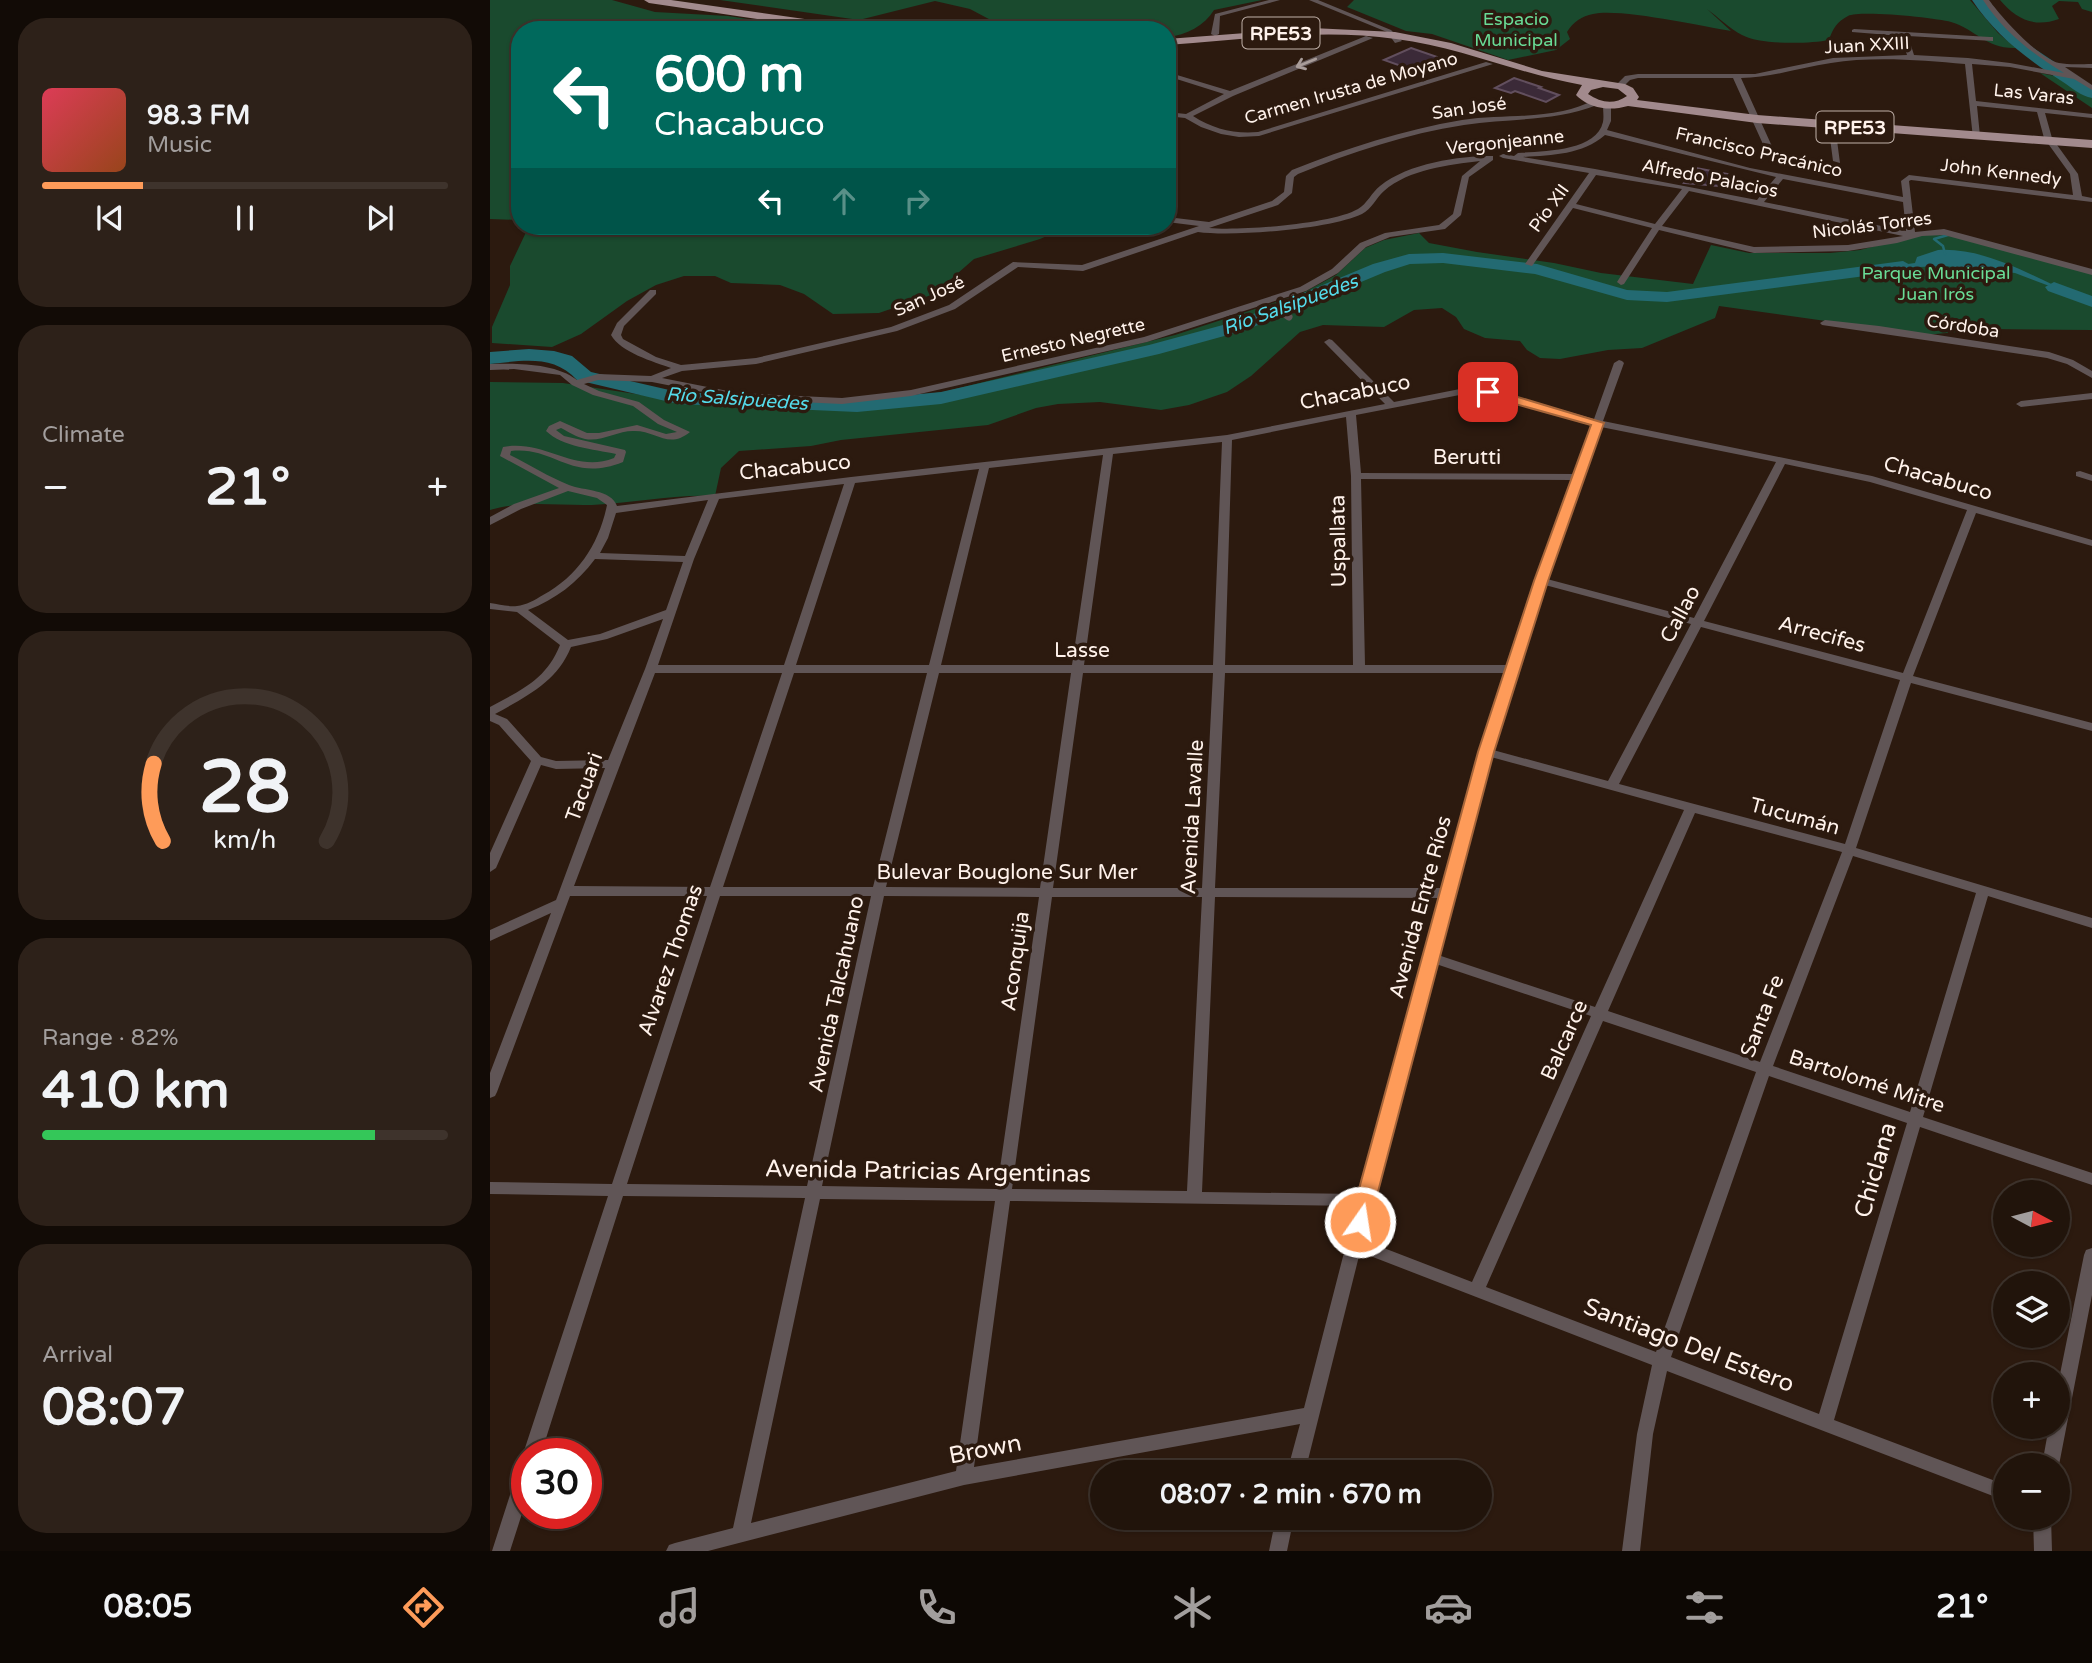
<!DOCTYPE html>
<html lang="en">
<head>
<meta charset="utf-8">
<style>
  body { margin:0; font-family:"Varela Round",sans-serif; background:#2d2119; color:#f1f3f6; height:100vh; display:flex; flex-direction:column; font-size:26px; white-space:nowrap }
  * { box-sizing:border-box; margin:0 }
  p { font-size:23px; color:#a29e9d }
  .icon { flex:none; width:38px; height:38px; fill:none; stroke:currentColor; stroke-width:2; stroke-linecap:round; stroke-linejoin:round }
  .map { position:relative; flex:1; overflow:hidden }
  .panel { display:flex; flex-direction:column; gap:18px; padding:18px; background:#120b06; width:490px }
  .panel>* { flex:none }
  .banner { position:absolute; left:21px; top:21px; width:665px; height:214px; border-radius:28px; box-shadow:0 2px 5px #0004,0 0 0 2px #3e332c; background:#00695c; color:#fff; overflow:hidden }
  .needle { width:46px; rotate:97deg }
  .tools { position:absolute; left:1503px; top:1180px; display:grid; gap:14px }
  .tools a { display:grid; place-items:center; width:77px; height:77px; border-radius:50%; background:#21140b; box-shadow:0 2px 5px #0004,0 0 0 2px #3e332c; font-size:35px }
  .speed { position:absolute; left:21px; top:1438px; display:flex; gap:14px; font-size:35px; font-weight:700; text-align:center }
  .speed>* { display:grid; place-content:center; width:91px; height:91px; border-radius:50%; background:#21140b; box-shadow:0 2px 5px #0004,0 0 0 2px #3e332c; line-height:1 }
  .speed .limit { border:10px solid #d22; background:#fff; color:#111 }
  .pin { position:absolute; display:grid; place-items:center; width:60px; height:60px; color:#fff; margin:-30px; border-radius:14px; box-shadow:0 4px 10px #0006 }
  .me { position:absolute; width:77px; margin:-38px; rotate:13deg; stroke-linejoin:round; filter:drop-shadow(0 0 5px #0008) }
  .turn { display:flex; align-items:center; gap:24px; height:147px; padding:0 28px; font-size:32px }
  .turn .icon { width:91px; height:91px; stroke-width:2.5 }
  .turn b { display:block; font-size:49px; line-height:60px }
  .lanes { display:flex; align-items:center; height:66px; padding:0 28px; background:#0003; justify-content:center; gap:35px; direction:ltr }
  .lanes .off { opacity:.35 }
  .big { font-size:52px; font-weight:700; line-height:1.1 }
  .panel .tile { flex:1; display:flex; flex-direction:column; justify-content:center; gap:10px; min-width:0; padding:0 24px; border-radius:28px; background:#2d2119 }
  .panel .dial { align-items:center; gap:0 }
  .dial svg { height:182px; overflow:visible; fill:none; stroke:#3e332c; stroke-width:7; stroke-linecap:round; text-anchor:middle }
  .dial text { fill:#f1f3f6; stroke:none }
  .song { display:flex; align-items:center; gap:21px }
  .cover { width:84px; height:84px; border-radius:10px; background:linear-gradient(135deg,hsl(350 70% 55%),hsl(20 70% 35%)) }
  .played { height:7px; border-radius:4px; background:linear-gradient(90deg,#fe9b59 25%,#3e332c 25%) }
  .keys { display:flex; justify-content:space-around; direction:ltr }
  .heat { display:flex; justify-content:space-between; align-items:center; font-size:38px; direction:ltr }
  .charge { height:10px; border-radius:5px; background:linear-gradient(90deg,#34c759 82%,#3e332c 0) }
  .trip { position:absolute; left:600px; top:1460px; width:402px; height:70px; border-radius:35px; background:#21140b; box-shadow:0 2px 5px #0004,0 0 0 2px #3e332c; font-weight:700; line-height:70px; text-align:center }
  .tab-bar { display:flex; height:112px; justify-content:space-around; align-items:center; background:#0d0804; color:#a29e9d }
  .tab-bar .icon { width:49px; height:49px }
  .tab-bar .selected { color:#fe9b59 }
  .tab-bar b { font-size:32px; color:#f1f3f6 }
  main { display:flex; flex:1; min-height:0 }
  .map>svg:first-child { display:block }
  .green { fill:#1a4a2e }
  .water { fill:#236a72 }
  .lines { fill:none; stroke-linecap:round; stroke-linejoin:round }
  .stream { stroke:#236a72; stroke-width:2.5 }
  .river { fill:#236a72; fill-rule:evenodd }
  .building { fill:#3b2a38; stroke:#624f5e; stroke-width:2 }
  .pedestrian { stroke:#605556; stroke-width:7 }
  .minor { fill:#605556; fill-rule:evenodd }
  .primary { fill:#a28a8d; fill-rule:evenodd }
  .oneway { stroke:#a89c99 }
  .route { fill:#fe9b59; stroke:#a5653a; stroke-width:2 }
  .labels { text-anchor:middle; stroke-width:7; stroke-linejoin:round; paint-order:stroke }
  .far-park-label { font-size:18px; fill:#69dc96; stroke:#2c1a0f }
  .far-street-label { font-size:18px; fill:#fff2eb; stroke:#2c1a0f }
  .shield { fill:#2c1a0f; stroke:#c0b1a9; stroke-width:2 }
  .shield-label { font-size:19px; font-weight:bold; fill:#fff2eb }
  .far-water-label { font-size:19px; font-style:italic; fill:#54dbea; stroke:#2c1a0f }
  .street-label { font-size:21px; fill:#fff2eb; stroke:#2c1a0f }
  .near-street-label { font-size:24px; fill:#fff2eb; stroke:#2c1a0f }
</style>
</head>
<body>
<main>
<section class="panel">
<div class="tile">
<div class="song"><i class="cover"></i><div><b>98.3 FM</b><p>Music</p></div></div>
<div class="played"></div>
<div class="keys"><svg class="icon" aria-label="previous" viewBox="0 0 24 24"><path d="M18 5L8 12l10 7zM5 5v14"/></svg><svg class="icon" aria-label="pause" viewBox="0 0 24 24"><path d="M8 5v14M16 5v14"/></svg><svg class="icon" aria-label="next" viewBox="0 0 24 24"><path d="M6 5l10 7-10 7zM19 5v14"/></svg></div>
</div>
<div class="tile"><p>Climate</p>
<div class="heat"><a>−</a><b class="big">21°</b><a>+</a></div>
</div>
<div class="tile dial"><svg viewBox="0 0 100 80">
<path d="M14 69A42 42 0 1 1 86 69"/>
<path d="M14 69A42 42 0 0 1 10 35" stroke="#fe9b59"/>
<text x="50" y="56" font-size="32" font-weight="700">28</text>
<text x="50" y="72" font-size="11">km/h</text>
</svg></div>
<div class="tile"><p>Range · 82%</p><b class="big">410 km</b><div class="charge"></div></div>
<div class="tile"><p>Arrival</p><b class="big">08:07</b></div>
</section>
<div class="map">
<svg width="1602" height="1551" viewBox="0 0 1602 1551">
  <rect width="100%" height="100%" fill="#2c1a0f"/>
  <!-- green -->
  <path class="green" d="M0,0H122L165,12L238,16L329,30H30V220L0,219Z
    M230,0H772L724,10C714,26 697,35 677,37V30H511L512,26L480,9L445,1L369,20Z
    M864,0H1480L1508,33L1526,48C1496,49 1487,30 1461,22C1446,18 1371,10 1358,16C1347,22 1343,28 1339,40C1319,44 1270,45 1252,35C1240,29 1228,17 1217,9L1241,31C1210,26 1130,8 1103,14C1092,16 1083,22 1077,32L1080,39L1066,50L1018,60L942,34L916,31L857,7Z
    M1510,0H1602V12L1592,9L1588,2L1569,1L1562,6L1569,19C1544,28 1526,19 1510,0Z
    M1550,73L1584,80L1602,92V108Z
    M39,226H580L550,239L484,259L444,294L389,313L343,314L314,294L290,285L241,283L225,276H194L166,285L137,301L91,334L62,347L2,343V327L20,285V266Z
    M929,233L939,243L987,252L1064,263L1111,273L1203,284L1221,245L1259,253H1340L1370,250L1423,236L1454,234L1602,273V330L1500,329L1435,335L1229,306L1225,318L1152,348L1118,350L1070,359L1050,358L1037,350L1030,341L995,338L974,329L966,317L952,308L924,310L894,327L833,325L810,332L761,376L737,392L699,405L671,410L610,402L568,404L546,408L498,425L351,440L321,446L249,451L231,468L225,496C184,494 144,503 102,505C69,506 31,500 0,510V382L73,383L205,403L300,410L453,392L685,335L811,294L846,275L875,248L894,240Z"/>
  <!-- water -->
  <path class="water" d="M1448,250C1499,247 1548,280 1594,299L1525,273L1453,266L1381,269L1425,263L1427,257Z"/>
  <g class="lines">
    <!-- stream -->
    <path class="stream" d="M1455,254L1453,246L1444,239L1458,235"/>
    <!-- river -->
    <path class="river" d="M1482,0H1496L1530,39L1602,87V98C1591,96 1582,88 1573,82C1537,59 1506,36 1482,0Z
      M953,253L1047,264L1137,290L1177,292L1413,261L1422,266L1413,271L1177,302L1137,300L1045,274L953,263L920,264L895,272L756,330L669,354L451,404L367,412L188,404L87,380C63,354 32,361 0,364V352L39,349L64,351L82,356L101,372L188,392L367,400L451,392L659,345L744,322L883,264L919,254Z
      M1564,282L1602,296V307L1558,291L1555,287Z"/>
  </g>
  <!-- building -->
  <path class="building" d="M921,48L956,60L928,72L894,60Z
    M1024,78L1051,87L1049,88L1069,95L1056,102L1025,91L1021,93L1005,88Z
    M1206,168L1237,174L1228,186L1194,183Z"/>
  <g class="lines">
    <!-- pedestrian -->
    <path class="pedestrian" d="M786,308L799,317"/>
    <!-- minor -->
    <path class="minor" d="M779,0H790L730,16L729,34L725,36L721,34L725,14Z
      M819,0H828L901,30L912,41L905,43L897,32Z
      M1493,0H1499C1512,18 1548,58 1569,63C1579,65 1592,64 1602,64V68L1575,67L1602,85V90L1584,79L1520,67L1482,64L1486,101L1602,114V118L1555,113L1562,138L1588,174L1592,196L1602,198V202L1421,180L1419,181L1425,232L1454,229L1602,269V275L1454,235L1432,236L1407,243L1358,251L1264,253L1169,230L1134,284L1131,285L1127,282L1162,228L1083,208L1042,266L1035,264L1099,173L1013,158L1009,156L1013,154L1024,156L1028,153C1052,151 1106,152 1113,122C1114,117 1113,110 1113,105L1117,103L1121,105V121L1117,130L1260,168L1413,197L1411,181L1419,175L1583,195L1580,174L1554,138L1547,112L1487,106L1490,136L1483,138L1475,64C1433,60 1382,56 1341,63C1311,67 1281,78 1251,78L1285,153L1281,155L1277,153L1243,78H1148L1140,80L1132,88L1125,86L1135,76L1148,74H1265L1343,58L1417,55L1411,36L1362,32V30L1364,29L1500,37H1503V41L1418,36L1424,55L1478,58L1520,63L1574,73C1541,53 1514,32 1493,0ZM1115,135L1286,177L1267,200L1105,169L1033,157C1062,155 1092,155 1115,135ZM1106,175L1192,189L1165,224L1086,204ZM1293,179L1413,202L1416,231L1274,202ZM1199,191L1413,236L1358,245L1264,247L1172,226Z
      M876,36L883,38L743,96L703,116C723,129 744,134 768,132L996,62L1003,64L769,136L749,137L731,134L711,127L695,118L677,116V112L696,114L734,94L677,76V72L740,91Z
      M1104,101H1107V105C1063,122 1019,118 974,125C916,134 862,152 808,174L804,177L802,193L788,205L719,228C750,231 842,224 868,209C877,204 882,192 890,186C919,163 968,156 1003,156V160L979,177L971,215L955,229L900,237L876,247L848,273L816,291L657,342L421,396L352,404L248,399L162,382L108,380L94,384L109,391L149,402L174,420L200,432C178,450 166,430 143,431C127,431 112,442 95,439C86,437 79,432 71,428L66,430L74,436L135,450L136,452L133,462C80,483 65,446 21,451L20,455C40,465 59,477 79,485C94,491 121,489 127,506L361,477L737,435L895,404L836,344L834,342L839,339L842,340L904,402L980,387L1013,393L1104,419L1124,363L1129,360L1132,361L1134,363L1113,421L1382,476L1602,540V546L1486,513L1423,676L1602,723V731L1421,683L1366,848L1602,918V928L1498,896L1433,1117L1602,1173V1185L1430,1127L1344,1420L1516,1485V1501L1177,1371L1163,1434L1150,1551H1132L1147,1434L1162,1365L870,1252L815,1472H797L810,1424L474,1485L218,1551H176L179,1545L185,1543L243,1528L315,1198L133,1196L51,1454H37L36,1459L33,1454L118,1196L0,1194V1182L122,1184L217,896H80L7,1092L5,1096L0,1098V1073L61,913L0,941V930L66,900L115,768L66,769L51,765L6,868L0,872V853L41,761L9,725L0,721V707C31,690 56,680 70,645L27,612L0,609V603C9,604 18,607 27,606C36,605 45,600 53,595C88,576 109,544 117,505L107,498L78,491L31,509L0,525V517L24,504L69,488L10,456L13,447C55,439 84,474 124,458L126,454C103,449 73,447 56,431L59,426L70,421L97,433H109L147,425L176,434L187,432L168,424L143,406L103,395L82,385L70,375L24,369L0,370V364C26,363 66,363 87,380L108,374L161,376L181,368C164,362 130,352 121,335L127,323L160,290H166V294L134,326L131,335L133,339L166,357L191,365L266,358L401,327L459,305L523,262L592,265L709,226L677,222V217L719,222L782,201L794,192L796,176L802,170C857,148 913,130 972,120C1005,115 1040,118 1073,111C1084,109 1094,104 1104,101ZM990,161L972,176L963,214L949,225L895,233L870,243L842,269L810,287L654,337L421,390L352,398L248,393L172,378L192,371L266,364L407,331L465,309L528,267L593,271L708,232C743,237 841,229 872,214C882,209 886,198 894,191C919,169 959,165 990,161ZM980,393L1009,398L1102,424L1084,474L871,473L866,415ZM856,417L861,476L863,665H735L742,440ZM1111,427L1286,462L1204,618L1057,579ZM732,442L723,665H594L623,454ZM613,455L582,665H451L499,468ZM1295,464L1380,482L1477,510L1413,673L1214,621ZM489,469L439,665H306L365,483ZM871,479L1082,480L1046,581L1018,665H875ZM354,484L294,665H168L204,559L229,499ZM218,500L195,556L110,553L118,538L126,513ZM105,559L193,562L176,610L110,634L78,640L38,610C66,599 87,583 105,559ZM1055,585L1201,624L1118,781L1003,750ZM173,619L155,669L118,760L66,761L51,757L17,719L5,714C37,696 67,682 81,647L117,639ZM1211,627L1410,680L1355,844L1129,784ZM165,673H292L220,887L84,886ZM304,673H437L383,887H233ZM449,673H581L550,888L396,887ZM593,673H723L712,888H563ZM735,673H1016L990,752L953,888H725ZM1001,757L1194,810L1105,1007L948,955ZM1205,813L1352,852L1270,1062L1118,1011ZM1363,856L1486,893L1420,1112L1283,1066ZM230,896H381L317,1186L137,1184ZM394,896L549,897L507,1189L332,1186ZM562,897H712L697,1191L522,1189ZM725,897L950,898L869,1194L712,1192ZM946,964L1101,1016L982,1282L873,1240ZM1113,1021L1266,1072L1166,1352L996,1287ZM1279,1076L1417,1123L1329,1414L1181,1357ZM330,1199L505,1201L466,1471L261,1523ZM520,1201L866,1206L814,1408L484,1467Z
      M1338,123L1345,125L1350,163L1343,161Z
      M1335,320L1389,326L1559,352L1583,360L1602,371V378L1577,364L1557,358L1332,325L1330,323Z
      M1602,393V399L1531,407L1526,404L1531,401Z
      M1590,471L1602,475V481L1586,476V472Z
      M1602,1248V1295L1569,1465H1552L1559,1426H1568V1384L1594,1255L1596,1250Z
      M37,1462V1498L20,1551H2L28,1470L31,1464Z
      M786,1517H804L797,1551H779Z
      M1543,1517H1561L1562,1551H1544Z"/>
    <!-- primary -->
    <path class="primary" d="M154,0H181L350,24L355,20L407,30H343L159,3Z
      M822,28L905,32L961,43L1052,71L1135,84L1143,88L1149,97L1147,100L1267,115L1602,140V148L1267,123L1138,106C1120,111 1102,109 1088,97L1086,95L1092,85C1029,74 970,47 906,39C831,28 753,40 677,45V39ZM1113,87L1128,89L1137,96C1124,105 1111,103 1098,94L1101,90Z"/>
  </g>
  <!-- one-way arrows -->
  <defs><path id="oneway-shaft" d="M-6 0H5M1.5-3L5.5 0L1.5 3" fill="none" stroke-width="1.6" stroke-linecap="round" stroke-linejoin="round" transform="scale(1.75)"/></defs>
  <use class="oneway" href="#oneway-shaft" transform="translate(816 63) rotate(158)"/>
  <!-- route -->
  <path class="route" d="M998,388L1114,423L1058,581L1004,752L880,1222L877,1228L870,1230L863,1228L860,1222L988,752L1044,581L1101,425L993,395L991,392Z"/>
  <g class="labels">
    <!-- far-park labels -->
    <g class="far-park-label">
      <text x="1026" y="25">Espacio<tspan x="1026" dy="21">Municipal</tspan></text>
      <text x="1446" y="279">Parque Municipal<tspan x="1446" dy="21">Juan Irós</tspan></text>
    </g>
    <!-- far-street labels -->
    <g class="far-street-label">
      <text transform="translate(1377 45) rotate(-3)" y="6">Juan XXIII</text>
      <text transform="translate(861 88) rotate(-16)" y="6">Carmen Irusta de Moyano</text>
      <text transform="translate(1544 94) rotate(6)" y="6">Las Varas</text>
      <text transform="translate(979 108) rotate(-8)" y="6">San José</text>
      <text transform="translate(1015 142) rotate(-6)" y="6">Vergonjeanne</text>
      <text transform="translate(1269 152) rotate(13)" y="6">Francisco Pracánico</text>
      <text transform="translate(1511 172) rotate(7)" y="6">John Kennedy</text>
      <text transform="translate(1220 178) rotate(11)" y="6">Alfredo Palacios</text>
      <text transform="translate(1059 208) rotate(-54)" y="6">Pío XII</text>
      <text transform="translate(1382 225) rotate(-7)" y="6">Nicolás Torres</text>
      <text transform="translate(439 296) rotate(-24)" y="6">San José</text>
      <text transform="translate(1473 326) rotate(9)" y="6">Córdoba</text>
      <text transform="translate(583 340) rotate(-13)" y="6">Ernesto Negrette</text>
    </g>
    <!-- shield labels -->
    <g class="shield">
      <rect x="752.5" y="17.5" width="77" height="31" rx="5"/>
      <rect x="1326.5" y="111.5" width="77" height="31" rx="5"/>
    </g>
    <g class="shield-label">
      <text x="791" y="40">RPE53</text>
      <text x="1365" y="134">RPE53</text>
    </g>
    <!-- far-water labels -->
    <g class="far-water-label">
      <text transform="translate(800 304) rotate(-20)" y="7">Río Salsipuedes</text>
      <text transform="translate(247 398) rotate(4)" y="7">Río Salsipuedes</text>
    </g>
    <!-- street labels -->
    <g class="street-label">
      <text transform="translate(865 392) rotate(-11)" y="7">Chacabuco</text>
      <text x="977" y="464">Berutti</text>
      <text transform="translate(305 467) rotate(-6)" y="7">Chacabuco</text>
      <text transform="translate(1448 478) rotate(16)" y="7">Chacabuco</text>
      <text transform="translate(848 541) rotate(-91)" y="7">Uspallata</text>
      <text transform="translate(1190 614) rotate(-62)" y="7">Callao</text>
      <text transform="translate(1332 634) rotate(15)" y="7">Arrecifes</text>
      <text x="592" y="657">Lasse</text>
      <text transform="translate(94 787) rotate(-70)" y="7">Tacuari</text>
      <text transform="translate(1305 816) rotate(15)" y="7">Tucumán</text>
      <text transform="translate(702 817) rotate(-87)" y="7">Avenida Lavalle</text>
      <text x="517" y="879">Bulevar Bouglone Sur Mer</text>
      <text transform="translate(930 907) rotate(-75)" y="7">Avenida Entre Ríos</text>
      <text transform="translate(180 960) rotate(-71)" y="7">Alvarez Thomas</text>
      <text transform="translate(525 961) rotate(-82)" y="7">Aconquija</text>
      <text transform="translate(346 994) rotate(-78)" y="7">Avenida Talcahuano</text>
      <text transform="translate(1272 1016) rotate(-69)" y="7">Santa Fe</text>
      <text transform="translate(1074 1040) rotate(-66)" y="7">Balcarce</text>
      <text transform="translate(1377 1081) rotate(18)" y="7">Bartolomé Mitre</text>
    </g>
    <!-- near-street labels -->
    <g class="near-street-label">
      <text transform="translate(1385 1170) rotate(-74)" y="8">Chiclana</text>
      <text transform="translate(438 1171) rotate(1)" y="8">Avenida Patricias Argentinas</text>
      <text transform="translate(1199 1345) rotate(21)" y="8">Santiago Del Estero</text>
      <text transform="translate(495 1449) rotate(-11)" y="8">Brown</text>
    </g>
  </g>
</svg>
<div class="tools">
<a><svg class="needle" viewBox="-14 -14 28 28"><path d="M0-13l5 13h-10z" fill="#e53935"/><path d="M0 13l5-13h-10z" fill="#a29e9d"/></svg></a>
<a><svg class="icon" aria-label="layers" viewBox="0 0 24 24"><path d="M12 4l9 5-9 5-9-5zM3 14l9 5 9-5"/></svg></a>
<a>+</a>
<a>−</a>
</div>
<div class="speed"><div class="limit">30</div></div>
<div class="pin" style="left:998px;top:392px;background:#d93025"><svg class="icon" aria-label="arrive" viewBox="0 0 24 24"><path d="M6 21V4h12l-3 4 3 4H6"/></svg></div>
<svg class="me" style="left:870px;top:1222px" viewBox="-20 -20 40 40"><circle r="17" fill="#fe9b59" stroke="#fff" stroke-width="3"/><path d="M0-11L8 9 0 5-8 9z" fill="#fff"/></svg>
<div class="trip">08:07 · 2 min · 670 m</div>
<div class="banner">
<div class="turn"><svg class="icon" aria-label="left" viewBox="0 0 24 24"><path d="M17 20v-9H6M10 6l-5 5 5 5"/></svg><div><b>600 m</b>Chacabuco</div></div>
<div class="lanes"><svg class="icon" aria-label="left" viewBox="0 0 24 24"><path d="M17 20v-9H6M10 6l-5 5 5 5"/></svg><svg class="icon off" aria-label="ahead" viewBox="0 0 24 24"><path d="M12 20V5M6 11l6-6 6 6"/></svg><svg class="icon off" aria-label="right" viewBox="0 0 24 24"><path d="M7 20v-9h11M14 6l5 5-5 5"/></svg></div>
</div>
</div>
</main>
<nav class="tab-bar">
<b>08:05</b>
<svg class="icon selected" aria-label="directions" viewBox="0 0 24 24"><path d="M12 3l9 9-9 9-9-9zM9 14v-3h6M13 9l2 2-2 2"/></svg>
<svg class="icon" aria-label="music" viewBox="0 0 24 24"><path d="M9 18V5l10-2v13"/><circle cx="6" cy="18" r="3"/><circle cx="16" cy="16" r="3"/></svg>
<svg class="icon" aria-label="phone" viewBox="0 0 24 24"><path d="M5 4h4l2 5-3 2q2 4 5 5l2-3 5 2v4C11 20 4 13 5 4z"/></svg>
<svg class="icon" aria-label="climate" viewBox="0 0 24 24"><path d="M12 3v18M4 7l16 10M4 17L20 7"/></svg>
<svg class="icon" aria-label="car" viewBox="0 0 24 24"><path d="M5 17H2v-5l4-1 3-4h7l3 4 3 1v5h-3M9 17h6M6 11h13"/><circle cx="7" cy="17" r="2"/><circle cx="17" cy="17" r="2"/></svg>
<svg class="icon" aria-label="filters" viewBox="0 0 24 24"><path d="M4 7h16M4 17h16"/><circle cx="9" cy="7" r="2"/><circle cx="15" cy="17" r="2"/></svg>
<b>21°</b>
</nav>
</body>
</html>
